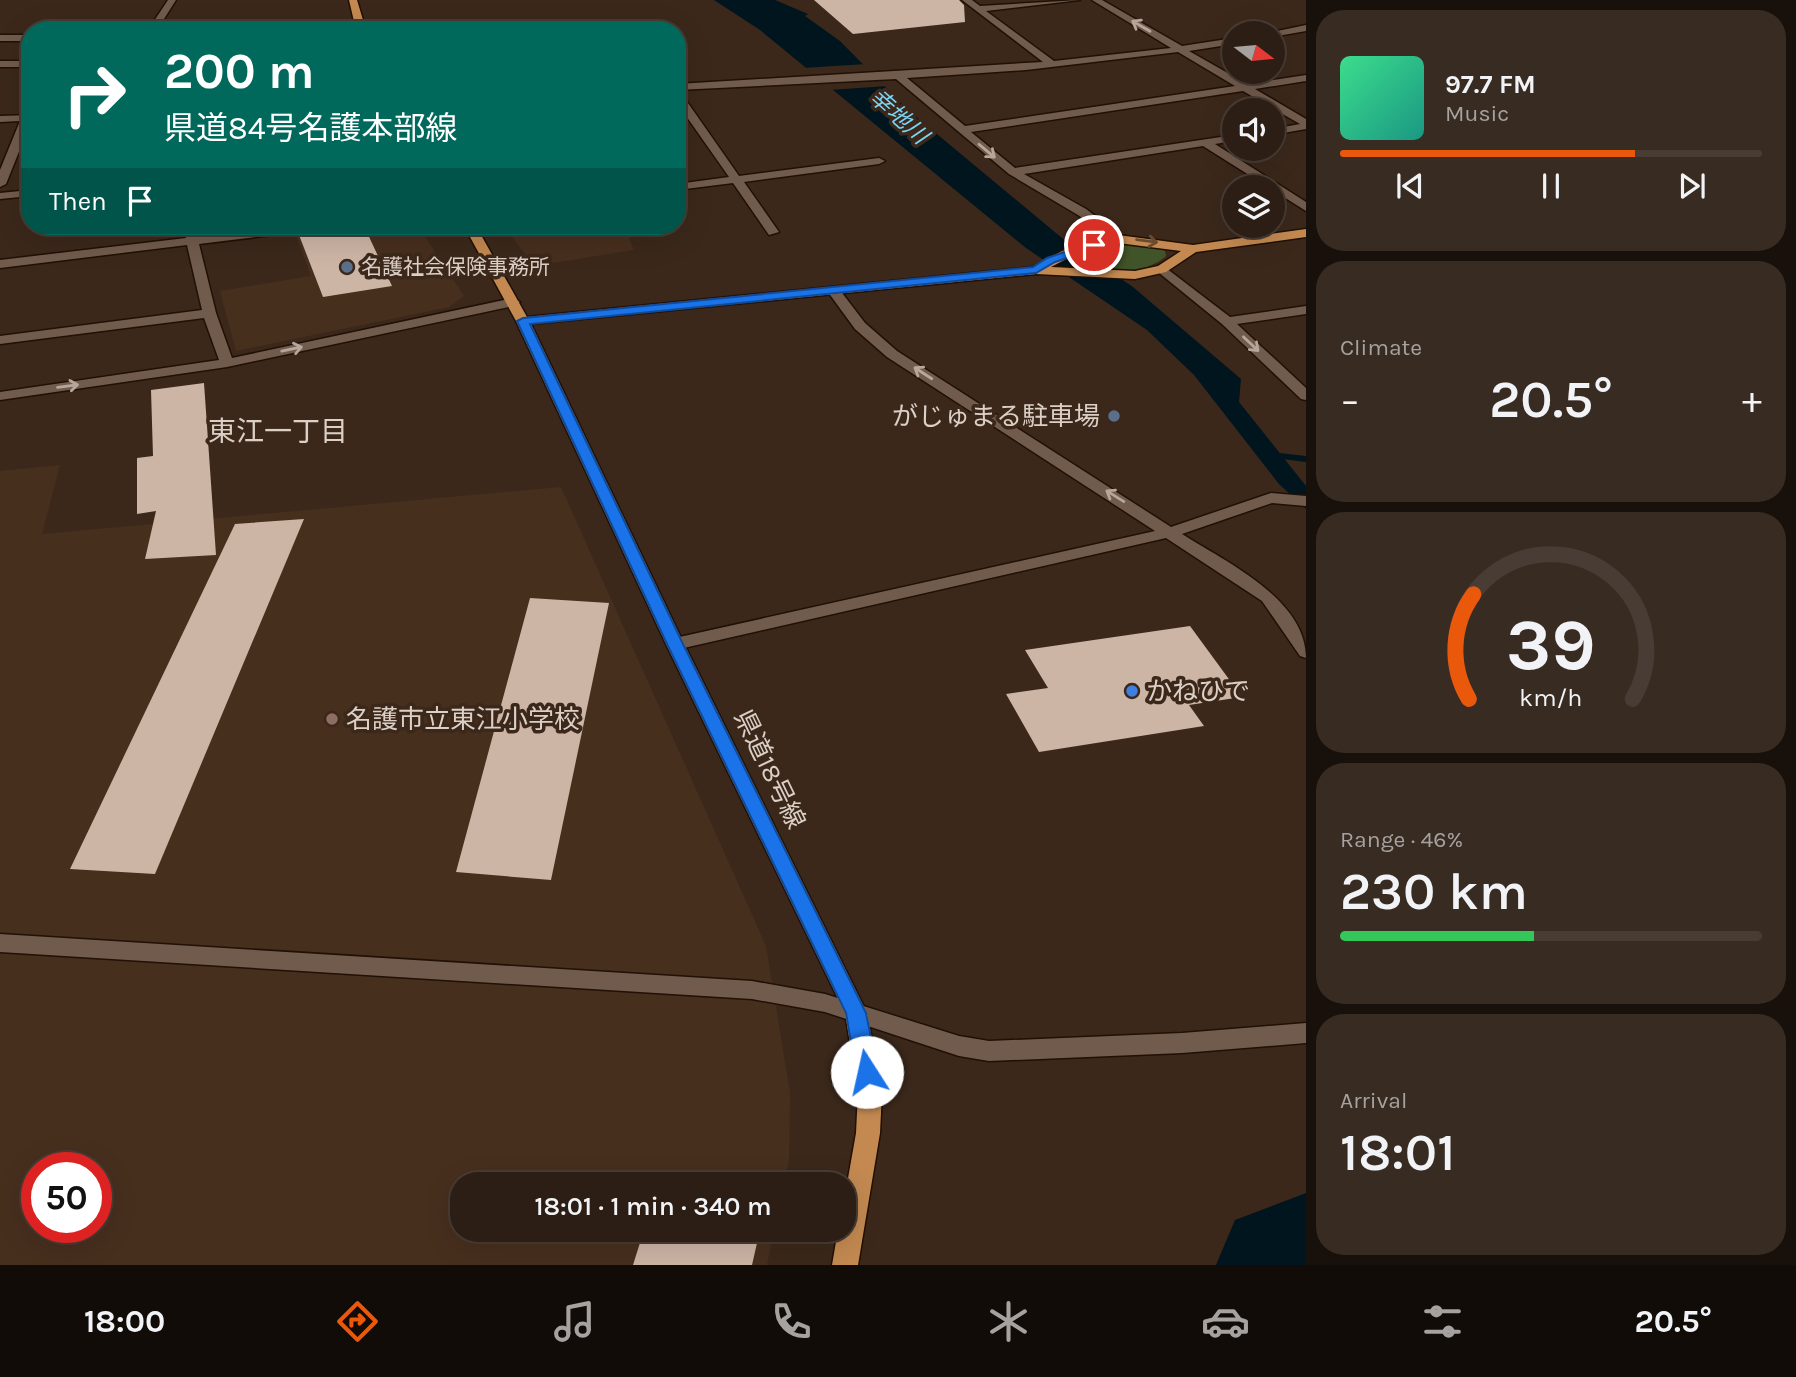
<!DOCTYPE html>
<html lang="en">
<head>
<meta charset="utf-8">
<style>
  body { margin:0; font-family:Karla,"Noto Sans JP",sans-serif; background:#382b22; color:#f1f3f6; height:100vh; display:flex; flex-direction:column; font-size:26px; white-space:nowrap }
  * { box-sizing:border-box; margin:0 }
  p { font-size:23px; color:#a6a2a0 }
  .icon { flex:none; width:38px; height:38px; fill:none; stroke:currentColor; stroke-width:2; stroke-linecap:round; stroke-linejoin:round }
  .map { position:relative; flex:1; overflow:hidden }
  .details { display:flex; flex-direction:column; gap:10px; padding:10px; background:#18100b; width:490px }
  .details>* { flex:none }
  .guide { position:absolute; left:21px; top:21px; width:665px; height:214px; border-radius:28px; box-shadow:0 7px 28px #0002,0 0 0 2px #483c34; background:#00695c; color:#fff; overflow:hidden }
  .needle { width:46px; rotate:106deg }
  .tools { position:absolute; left:1222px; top:21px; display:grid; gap:14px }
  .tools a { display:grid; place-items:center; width:63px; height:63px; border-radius:50%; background:#2c1e14; box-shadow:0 7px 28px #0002,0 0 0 2px #483c34; font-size:35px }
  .speed { position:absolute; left:21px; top:1152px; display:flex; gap:14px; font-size:35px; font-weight:700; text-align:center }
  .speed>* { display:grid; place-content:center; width:91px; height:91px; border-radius:50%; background:#2c1e14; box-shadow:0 7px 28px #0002,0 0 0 2px #483c34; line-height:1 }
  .speed .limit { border:10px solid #d22; background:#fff; color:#111 }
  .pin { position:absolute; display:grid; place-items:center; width:60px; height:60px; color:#fff; margin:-30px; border:4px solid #fff; border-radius:50%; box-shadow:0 2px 7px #0007 }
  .me { position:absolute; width:77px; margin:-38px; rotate:350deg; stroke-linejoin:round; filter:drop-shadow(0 0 5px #0008) }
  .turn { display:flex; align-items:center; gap:24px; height:147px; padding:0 28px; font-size:32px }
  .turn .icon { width:91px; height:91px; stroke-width:2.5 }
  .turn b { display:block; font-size:49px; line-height:60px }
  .then { display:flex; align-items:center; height:66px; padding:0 28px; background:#0003; gap:14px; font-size:26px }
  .big { font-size:52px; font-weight:600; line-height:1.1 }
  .details .card { flex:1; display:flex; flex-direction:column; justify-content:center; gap:10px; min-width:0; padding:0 24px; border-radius:28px; background:#382b22 }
  .details .dial { align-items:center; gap:0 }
  .dial svg { height:182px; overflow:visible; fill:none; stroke:#483c34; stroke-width:7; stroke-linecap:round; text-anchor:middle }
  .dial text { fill:#f1f3f6; stroke:none }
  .song { display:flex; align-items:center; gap:21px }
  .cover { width:84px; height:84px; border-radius:10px; background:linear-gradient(135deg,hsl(150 70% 55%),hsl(170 70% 35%)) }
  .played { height:7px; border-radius:4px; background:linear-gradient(90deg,#ea580c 70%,#483c34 70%) }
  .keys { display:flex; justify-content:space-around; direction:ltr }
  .heat { display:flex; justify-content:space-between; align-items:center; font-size:38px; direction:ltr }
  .charge { height:10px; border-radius:5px; background:linear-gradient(90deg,#34c759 46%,#483c34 0) }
  .trip { position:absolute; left:450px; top:1172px; width:406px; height:70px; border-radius:28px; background:#2c1e14; box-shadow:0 7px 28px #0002,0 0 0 2px #483c34; font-weight:600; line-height:70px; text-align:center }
  .dock { display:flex; height:112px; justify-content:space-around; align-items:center; background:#120c08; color:#a6a2a0 }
  .dock .icon { width:49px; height:49px }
  .dock .on { color:#ea580c }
  .dock b { font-size:32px; color:#f1f3f6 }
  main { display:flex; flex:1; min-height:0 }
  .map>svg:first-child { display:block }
  .built { fill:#472f1e; fill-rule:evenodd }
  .green { fill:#415328 }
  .water { fill:#00151e }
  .pier { fill:#3b281b }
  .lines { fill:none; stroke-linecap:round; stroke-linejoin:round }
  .stream { fill:#00151e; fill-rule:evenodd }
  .river { fill:#00151e; fill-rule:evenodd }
  .building { fill:#cdb5a5 }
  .minor-casing { stroke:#211005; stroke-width:3 }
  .major-casing { stroke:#211005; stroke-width:3 }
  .minor { fill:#715b4d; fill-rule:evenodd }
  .major { fill:#c38951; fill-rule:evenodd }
  .oneway { stroke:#b6a69c }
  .oneway2 { stroke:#6b4a2e }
  .route { fill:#1a73e8; stroke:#114b97; stroke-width:2 }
  .service-dot { fill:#5c6f8a; stroke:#3b281b; stroke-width:2.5 }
  .shop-dot { fill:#3f7fe0; stroke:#3b281b; stroke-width:2.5 }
  .education-dot { fill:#8d6e63; stroke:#3b281b; stroke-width:2.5 }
  .labels { text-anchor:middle; stroke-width:7; stroke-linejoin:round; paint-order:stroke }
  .far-poi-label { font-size:21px; fill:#dbcfc6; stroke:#3b281b; text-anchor:start }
  .far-water-label { font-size:23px; font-style:italic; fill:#7bd5f7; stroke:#3b281b }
  .poi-label { font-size:26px; fill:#dbcfc6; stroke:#3b281b; text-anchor:start }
  .street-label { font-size:26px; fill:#dbcfc6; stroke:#3b281b }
  .neighbourhood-label { font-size:28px; fill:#dbcfc6; stroke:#3b281b }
</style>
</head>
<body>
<main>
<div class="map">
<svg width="1306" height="1265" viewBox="0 0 1306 1265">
  <rect width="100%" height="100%" fill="#3b281b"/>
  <!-- built -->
  <path class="built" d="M346,226H418L464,296L449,307L236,351L220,291L311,276L295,232Z
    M504,226H624L634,250L534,266Z
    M60,465L42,534L561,487L766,946L790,1093L789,1159L784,1185H462V1230H774L767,1265H0V471ZM37,1167H96V1227H37Z"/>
  <!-- green -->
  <path class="green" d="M1131,243L1155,245L1165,251L1166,256C1154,268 1119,277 1102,270C1094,267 1086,260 1078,256L1115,244Z"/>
  <!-- water -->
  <path class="water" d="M714,0H775L808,14L805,16L840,41L908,110L1062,238L1133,287L1241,379L1239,402L1306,486V509L1279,484L1194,375L1147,330L1026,248L760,30Z"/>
  <!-- pier -->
  <path class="pier" d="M867,64L888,86L829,90L802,68Z"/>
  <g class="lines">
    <!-- stream -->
    <path class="stream" d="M1270,452L1306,456V462L1266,457L1265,455L1266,453Z"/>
    <!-- river -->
    <path class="river" d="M1306,1193V1265H1216L1235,1220Z"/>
  </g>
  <!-- building -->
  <path class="building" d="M814,0H959L964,5L965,22L853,34Z
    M364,226L392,286L323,297L299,235Z
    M204,383L216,555L145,559L156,511L137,514V458L153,456L151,390Z
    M304,519L155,874L70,869L235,524Z
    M530,598L609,603L551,880L456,872Z
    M1190,626L1242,697L1189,705L1204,726L1039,752L1006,694L1048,688L1025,650Z
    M644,1230H760L752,1265H633Z"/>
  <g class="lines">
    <defs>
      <path id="minor" d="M168,0H176L157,30H148Z
        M962,0H972L980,6L1080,0L986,11L1054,61L1171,48L1092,0H1102L1182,46L1234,38V44L1189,51L1247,84L1306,75V81L1255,89L1306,119V129L1272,135V129L1300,124L1243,91L971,132L1015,168L1234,135V141L1215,144L1306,202V211L1203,146L1024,174L1086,209L1122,236V242L1118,243L1078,215L1009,174L896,79L677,90V84L1043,62ZM1178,52L1235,86L965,126L907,78L1026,70Z
        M360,25L363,30H304L308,27Z
        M1306,25V31L1272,37V33H1268Z
        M0,35H30V41H0Z
        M0,61H30V67H0Z
        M677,92L681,93L739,176L879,158L885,161L879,164L744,182L779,232L769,235L733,183L677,190V184L729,177L677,103Z
        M30,115V124L6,184L0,187V170L20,121L0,122V116Z
        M30,190V196L0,199V193Z
        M183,226H195L197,237L287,226H321L315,230L199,244L216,313L232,358L513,298L520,302L513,306L227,367L0,400V392L219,360L204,318L0,344V336L202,310L187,245L0,268V260L186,238Z
        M1162,265L1230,317L1306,306V314L1237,324L1306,388V400L1301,399L1222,324L1158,272L1156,269Z
        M834,288L839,289L865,323L897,351L1171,527L1271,493L1306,496V506L1272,503L1182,534C1226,562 1306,599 1306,658L1300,656L1262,601L1166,538L675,650L669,648L666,644L675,638L1155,531L887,357L855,329L828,292Z
        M0,934L752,981L825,994L959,1036L989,1041L1182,1033L1306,1023V1043L1182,1053L989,1061L959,1056L825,1012L752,999L0,952Z"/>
      <path id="major" d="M349,0H357L366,30H356Z
        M464,226H476L527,317L1033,267L1062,251L1118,235L1193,245L1306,229V237L1196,252L1166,272L1135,279L1036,274L531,324L684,644L867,1013L882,1092L880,1133L858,1265H832L838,1230H844V1201L856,1133L858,1092L845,1013L666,644L516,321ZM1118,243L1181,251L1158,266L1135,271L1051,267L1070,257Z"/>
    </defs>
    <!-- minor casing -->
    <use href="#minor" class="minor-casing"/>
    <!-- major casing -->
    <use href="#major" class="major-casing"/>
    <!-- minor -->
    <use href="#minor" class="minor"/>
    <!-- major -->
    <use href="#major" class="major"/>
  </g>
  <!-- one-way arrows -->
  <defs><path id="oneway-shaft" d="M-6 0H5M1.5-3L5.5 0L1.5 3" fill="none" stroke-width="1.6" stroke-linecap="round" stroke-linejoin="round" transform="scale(1.75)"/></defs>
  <g class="oneway">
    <use href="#oneway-shaft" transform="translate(1141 26) rotate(-150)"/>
    <use href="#oneway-shaft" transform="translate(987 151) rotate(40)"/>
    <use href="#oneway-shaft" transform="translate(1251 344) rotate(43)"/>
    <use href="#oneway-shaft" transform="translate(292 349) rotate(-12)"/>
    <use href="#oneway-shaft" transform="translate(923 373) rotate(-147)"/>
    <use href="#oneway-shaft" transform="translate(68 386) rotate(-8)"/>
    <use href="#oneway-shaft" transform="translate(1115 496) rotate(-148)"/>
  </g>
  <use class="oneway2" href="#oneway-shaft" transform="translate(1147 241) rotate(7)"/>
  <!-- route -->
  <path class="route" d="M1094,242L1100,245L1098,248L1055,262L1036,273L530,324L683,644L866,1013L878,1072L875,1078L867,1081L860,1078L856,1072L846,1013L667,644L517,321L523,318L1033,267L1047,258Z"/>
  <!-- markers -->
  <g class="service-dot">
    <circle cx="347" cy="267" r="7"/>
    <circle cx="1114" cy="416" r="7"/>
  </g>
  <circle class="shop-dot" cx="1132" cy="691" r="7"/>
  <circle class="education-dot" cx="332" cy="719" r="7"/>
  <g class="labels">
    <!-- far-poi labels -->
    <g class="far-poi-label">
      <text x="361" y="274">名護社会保険事務所</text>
    </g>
    <!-- far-water labels -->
    <g class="far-water-label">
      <text transform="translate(899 116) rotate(42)" y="8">幸地川</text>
    </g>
    <!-- poi labels -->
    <g class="poi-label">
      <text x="1100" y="425" text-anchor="end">がじゅまる駐車場</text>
      <text x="1146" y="700">かねひで</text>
      <text x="346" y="728">名護市立東江小学校</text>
    </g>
    <!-- street labels -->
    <g class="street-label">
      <text transform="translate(770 769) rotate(64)" y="9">県道18号線</text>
    </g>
    <!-- neighbourhood labels -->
    <g class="neighbourhood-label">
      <text x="278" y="441">東江一丁目</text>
    </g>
  </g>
</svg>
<div class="tools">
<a><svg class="needle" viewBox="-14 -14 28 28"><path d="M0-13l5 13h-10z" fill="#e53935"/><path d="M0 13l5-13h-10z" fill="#a6a2a0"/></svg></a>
<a><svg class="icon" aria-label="sound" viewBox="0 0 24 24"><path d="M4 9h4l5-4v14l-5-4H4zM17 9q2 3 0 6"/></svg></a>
<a><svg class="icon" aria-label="layers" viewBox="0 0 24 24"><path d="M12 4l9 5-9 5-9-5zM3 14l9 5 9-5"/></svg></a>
</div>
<div class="speed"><div class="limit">50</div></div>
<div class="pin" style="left:1094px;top:245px;background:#d93025"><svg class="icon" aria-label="arrive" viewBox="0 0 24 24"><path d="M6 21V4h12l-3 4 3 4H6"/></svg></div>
<svg class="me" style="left:867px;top:1072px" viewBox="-20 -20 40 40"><circle r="19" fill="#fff"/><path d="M0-13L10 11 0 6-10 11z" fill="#1a73e8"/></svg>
<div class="trip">18:01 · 1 min · 340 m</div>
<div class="guide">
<div class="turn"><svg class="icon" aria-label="right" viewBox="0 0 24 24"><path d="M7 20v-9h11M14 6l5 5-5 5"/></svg><div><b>200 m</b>県道84号名護本部線</div></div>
<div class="then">Then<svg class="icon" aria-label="arrive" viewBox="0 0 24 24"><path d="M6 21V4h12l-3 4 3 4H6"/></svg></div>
</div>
</div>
<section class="details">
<div class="card">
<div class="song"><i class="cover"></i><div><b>97.7 FM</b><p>Music</p></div></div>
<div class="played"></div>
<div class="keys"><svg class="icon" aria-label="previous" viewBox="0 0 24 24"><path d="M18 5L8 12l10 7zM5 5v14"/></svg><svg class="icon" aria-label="pause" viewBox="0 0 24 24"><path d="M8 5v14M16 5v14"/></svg><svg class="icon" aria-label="next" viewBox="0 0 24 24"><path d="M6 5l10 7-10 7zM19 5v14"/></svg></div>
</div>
<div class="card"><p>Climate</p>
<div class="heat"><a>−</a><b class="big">20.5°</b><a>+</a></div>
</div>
<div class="card dial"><svg viewBox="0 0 100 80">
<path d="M14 69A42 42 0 1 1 86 69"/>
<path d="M14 69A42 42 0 0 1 16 23" stroke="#ea580c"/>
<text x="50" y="56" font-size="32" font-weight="700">39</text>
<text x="50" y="72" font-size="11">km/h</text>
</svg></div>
<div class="card"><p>Range · 46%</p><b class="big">230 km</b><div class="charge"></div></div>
<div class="card"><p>Arrival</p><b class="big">18:01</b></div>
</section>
</main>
<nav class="dock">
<b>18:00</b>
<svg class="icon on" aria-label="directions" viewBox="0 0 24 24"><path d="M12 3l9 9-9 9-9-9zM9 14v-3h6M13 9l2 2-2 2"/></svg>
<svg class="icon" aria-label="music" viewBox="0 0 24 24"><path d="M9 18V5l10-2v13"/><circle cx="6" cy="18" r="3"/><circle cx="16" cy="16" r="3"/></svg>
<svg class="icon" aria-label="phone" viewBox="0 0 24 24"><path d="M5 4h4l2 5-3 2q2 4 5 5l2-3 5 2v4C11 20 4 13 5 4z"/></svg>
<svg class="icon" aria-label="climate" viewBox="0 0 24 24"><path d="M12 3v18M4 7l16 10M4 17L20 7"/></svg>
<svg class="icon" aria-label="car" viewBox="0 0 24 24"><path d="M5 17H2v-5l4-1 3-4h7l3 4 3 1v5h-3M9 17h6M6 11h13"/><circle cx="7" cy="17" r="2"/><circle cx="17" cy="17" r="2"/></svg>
<svg class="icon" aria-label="filters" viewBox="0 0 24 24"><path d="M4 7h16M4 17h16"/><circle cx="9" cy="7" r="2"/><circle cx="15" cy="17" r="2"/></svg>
<b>20.5°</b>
</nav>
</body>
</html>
